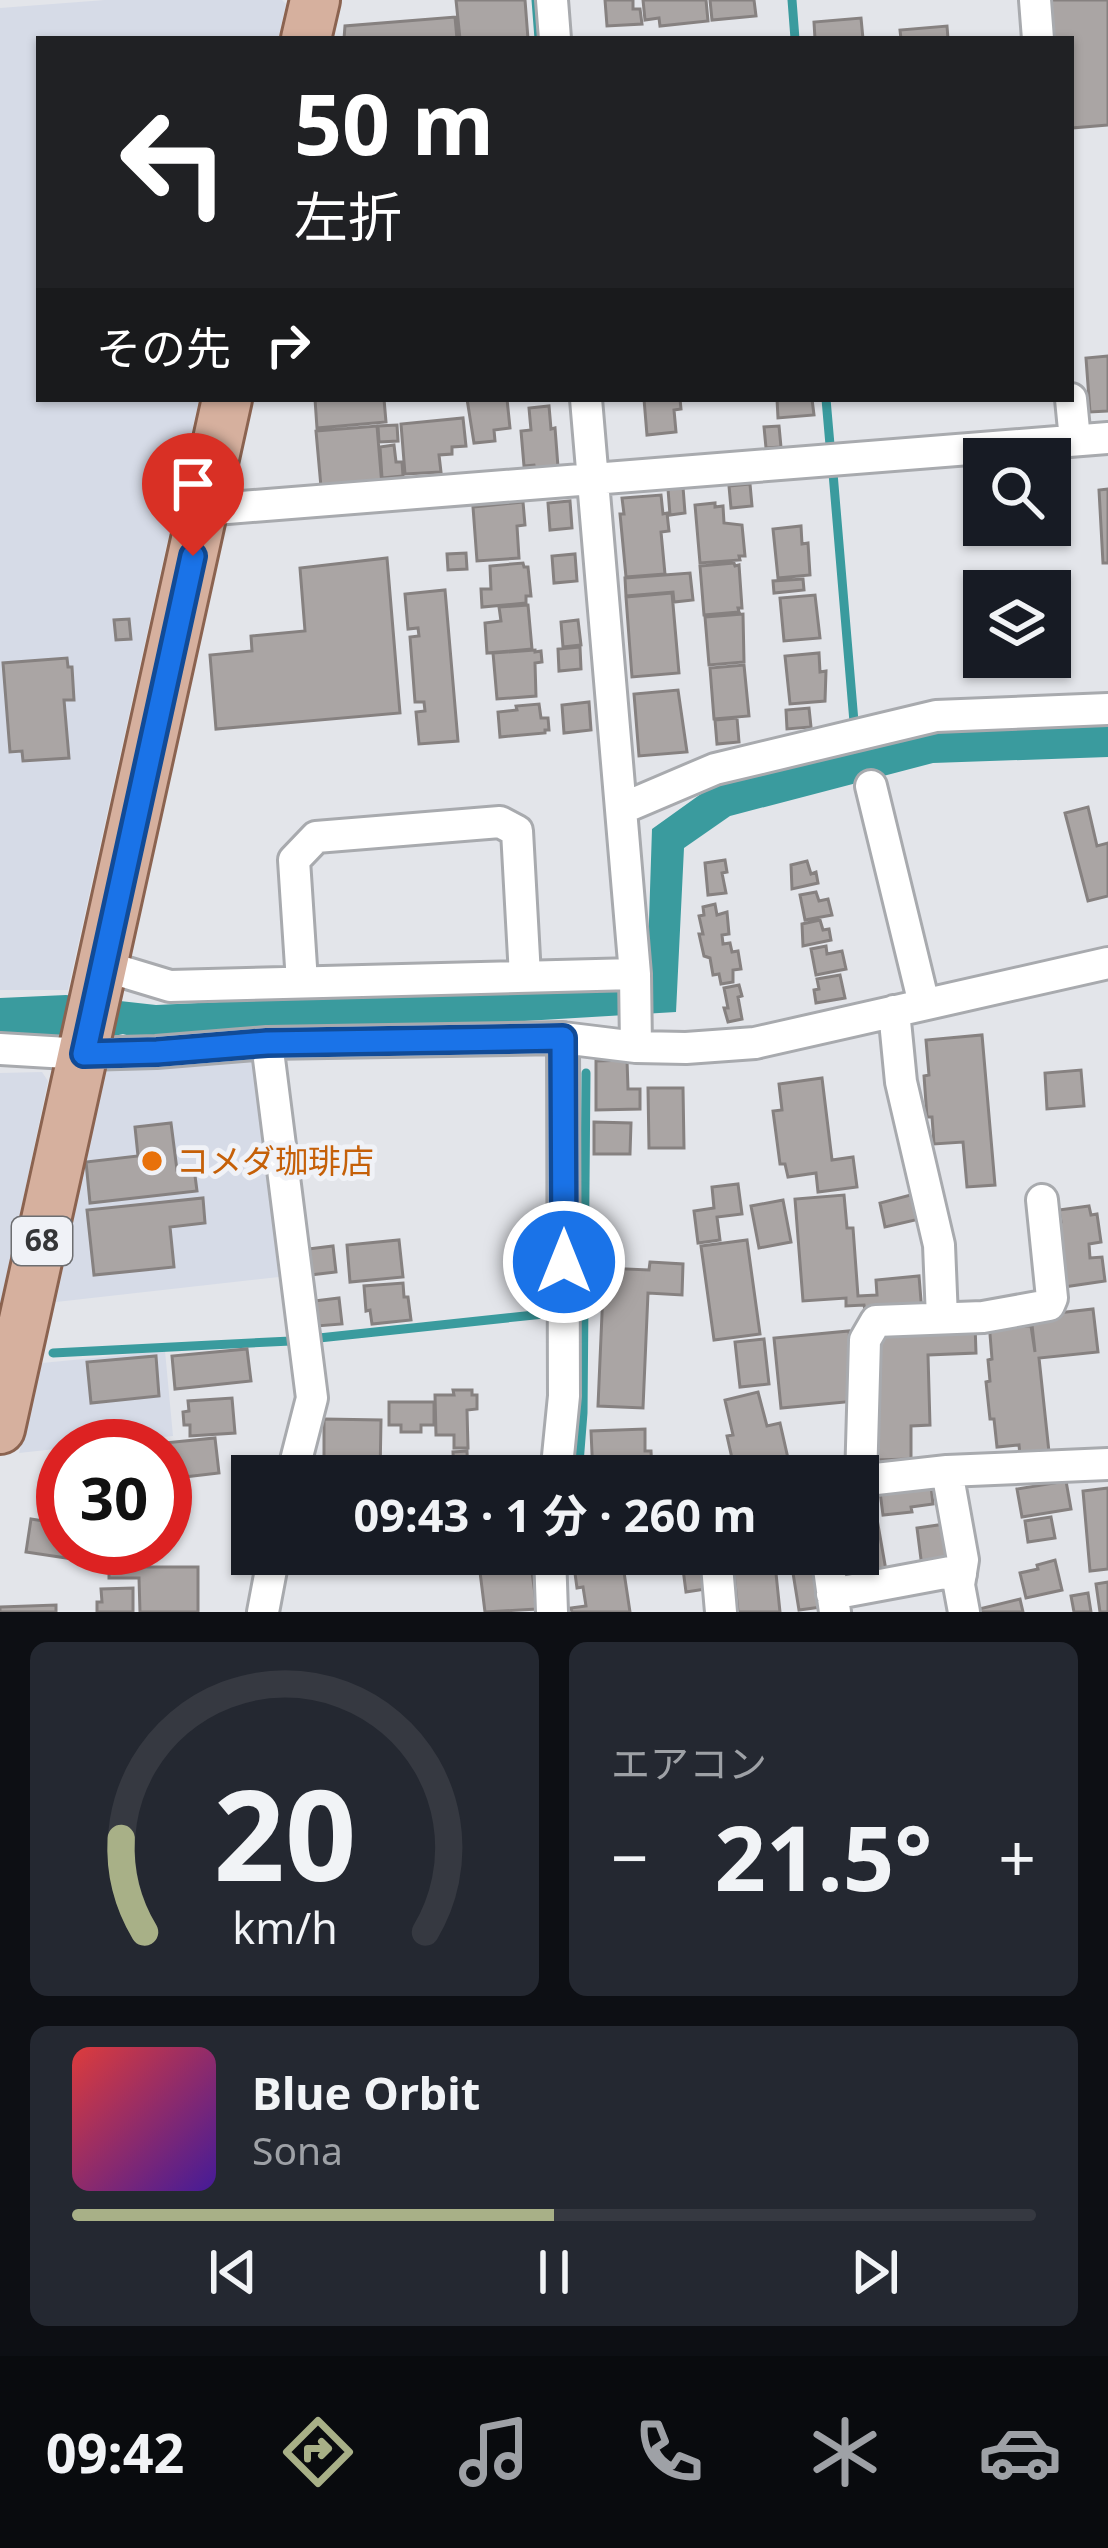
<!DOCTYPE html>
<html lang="ja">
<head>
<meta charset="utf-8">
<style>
  body { margin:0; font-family:"Noto Sans","Noto Sans JP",sans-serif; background:#242831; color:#f1f3f6; height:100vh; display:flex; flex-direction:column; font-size:45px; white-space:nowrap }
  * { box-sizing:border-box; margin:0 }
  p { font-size:39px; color:#9ea1a6 }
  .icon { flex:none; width:66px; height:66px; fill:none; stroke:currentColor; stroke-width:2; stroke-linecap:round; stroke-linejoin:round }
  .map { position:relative; height:1612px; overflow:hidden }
  .drawer { display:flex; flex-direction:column; gap:30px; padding:30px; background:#0d0f14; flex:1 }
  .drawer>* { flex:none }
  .top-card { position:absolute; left:36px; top:36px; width:1038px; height:366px; border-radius:0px; box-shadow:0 3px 9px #0004; background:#202124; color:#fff; overflow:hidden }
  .fabs { position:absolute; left:963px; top:438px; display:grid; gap:24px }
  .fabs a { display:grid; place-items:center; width:108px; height:108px; border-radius:0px; background:#171b24; box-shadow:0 3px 9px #0004; font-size:60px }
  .speed { position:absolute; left:36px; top:1419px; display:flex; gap:24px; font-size:60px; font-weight:700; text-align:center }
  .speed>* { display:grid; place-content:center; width:156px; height:156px; border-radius:50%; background:#171b24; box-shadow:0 3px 9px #0004; line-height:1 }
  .speed .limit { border:18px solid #d22; background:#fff; color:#111 }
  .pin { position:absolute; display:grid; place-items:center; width:102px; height:102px; color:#fff; margin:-123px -51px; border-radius:50% 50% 50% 0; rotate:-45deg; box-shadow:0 0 12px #0007 }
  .pin .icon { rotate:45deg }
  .me { position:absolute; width:132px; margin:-66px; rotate:0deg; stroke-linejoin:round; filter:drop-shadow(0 0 9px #0008) }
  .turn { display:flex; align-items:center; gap:42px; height:252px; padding:0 60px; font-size:54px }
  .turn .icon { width:156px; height:156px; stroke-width:2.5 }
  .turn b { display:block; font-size:84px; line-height:102px }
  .then { display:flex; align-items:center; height:114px; padding:0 60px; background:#0003; gap:24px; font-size:45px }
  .big { font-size:90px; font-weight:700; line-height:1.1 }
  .drawer .card { flex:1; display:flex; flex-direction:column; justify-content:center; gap:18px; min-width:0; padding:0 42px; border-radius:18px; background:#242831 }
  .drawer .dial { align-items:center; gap:0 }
  .dial svg { height:312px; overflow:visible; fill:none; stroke:#363941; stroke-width:7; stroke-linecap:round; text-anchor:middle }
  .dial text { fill:#f1f3f6; stroke:none }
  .song { display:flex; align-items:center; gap:36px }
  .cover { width:144px; height:144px; border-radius:18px; background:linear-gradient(135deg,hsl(0 70% 55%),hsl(260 70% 35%)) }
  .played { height:12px; border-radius:6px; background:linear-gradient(90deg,#a8b087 50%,#363941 50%) }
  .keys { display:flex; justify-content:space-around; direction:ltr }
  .heat { display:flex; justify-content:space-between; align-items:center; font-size:66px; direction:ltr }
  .drawer .tiles { flex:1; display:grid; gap:30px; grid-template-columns:1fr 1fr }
  .card:last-child { grid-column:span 2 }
  .trip { position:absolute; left:231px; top:1455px; width:648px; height:120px; border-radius:0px; background:#171b24; box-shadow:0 3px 9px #0004; font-weight:700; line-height:120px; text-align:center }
  .dock { display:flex; height:192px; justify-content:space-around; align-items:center; background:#090b0e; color:#9ea1a6 }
  .dock .icon { width:84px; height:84px }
  .dock .current { color:#a8b087 }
  .dock b { font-size:54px; color:#f1f3f6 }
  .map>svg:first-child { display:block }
  .built { fill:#d6dbe7 }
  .water { fill:#3a9b9e }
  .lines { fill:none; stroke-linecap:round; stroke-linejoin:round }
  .stream { stroke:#3a9b9e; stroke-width:9 }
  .building { fill:#aaa5a4; stroke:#868180; stroke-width:3 }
  .minor-casing { stroke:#a8aaae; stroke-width:36 }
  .primary-casing { stroke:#8b6350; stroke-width:54 }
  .minor { stroke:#fff; stroke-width:30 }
  .primary { stroke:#d6b09e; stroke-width:48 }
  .route-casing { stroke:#114b97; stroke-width:30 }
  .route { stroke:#1a73e8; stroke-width:21 }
  .food-dot { fill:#e8710a; stroke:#f0f2f7; stroke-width:4.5 }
  .labels { text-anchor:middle; stroke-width:10; stroke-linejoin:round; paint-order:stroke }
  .shield { fill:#f0f2f7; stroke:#6d6e71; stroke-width:3 }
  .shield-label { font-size:30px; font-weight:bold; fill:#353638 }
  .food-label { font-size:33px; fill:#c56008; stroke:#f0f2f7; text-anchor:start }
</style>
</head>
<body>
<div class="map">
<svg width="1108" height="1612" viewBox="0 0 1108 1612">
  <rect width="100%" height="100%" fill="#e3e5ea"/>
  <!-- built -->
  <path class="built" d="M105,0H282L286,4L278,39H39V399H199L68,990H0V8Z
    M247,1055L255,1064L279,1277L56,1302L104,1074L114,1063Z
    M42,1072L48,1081L0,1309V1073Z
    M165,1351L173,1436L19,1453L42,1363Z"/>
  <!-- water -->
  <path class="water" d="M1108,724V757L933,763L730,816L684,848L676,1012L154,1043L123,1034L55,1050L0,1042V998L66,995L156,1005L647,982L652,829L719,781L929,729Z"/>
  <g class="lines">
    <!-- stream -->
    <path class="stream" d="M536,0L539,39
      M792,0L795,39
      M826,399L830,445
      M833,473L854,722
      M319,1338L544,1314
      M53,1353L291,1341
      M578,1476L583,1413L586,1073"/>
  </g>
  <!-- building -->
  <path class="building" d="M456,0H525L528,39H460Z
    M605,0H633V9H640L642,24L607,26Z
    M643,0H706L708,21L660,26L659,18L645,20Z
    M710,0H754L756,16L712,20Z
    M1049,0H1108V125L1071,128V39H1053Z
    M455,17L457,39H344L345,26Z
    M861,18L863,39H815L814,22Z
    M947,26L948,39H901L900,30Z
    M1108,356V411L1090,412L1086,358Z
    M315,399H384L386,422L317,428Z
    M467,399H507L510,428L494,430L495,441L474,443Z
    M644,399H680L681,409L674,410L676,432L647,435Z
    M777,399H812L814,415L778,418Z
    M549,406L551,429L555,428L558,467L535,469L534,465L524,466L521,431L531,430L529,408Z
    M463,418L466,446L452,447V454L439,455L441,472L405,474L401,424Z
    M397,425L398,441L379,442L378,426Z
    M377,426L382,486L321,487L316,431Z
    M779,426L781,447L766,448L764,427Z
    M394,445L396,462H402L403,476L382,478L380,447Z
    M750,484L752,506L731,508L729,486Z
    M683,487L685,513L670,515L668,489Z
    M1108,489V563H1103L1099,490Z
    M661,495L663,514L667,513L669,531L661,532L665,574L626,577L620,514H624L622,498Z
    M570,501L572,528L550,530L548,503Z
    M523,502L525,525L517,526L519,558L477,561L473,507Z
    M715,503V507L723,506L724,523L742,525L745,556H739L740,560L700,563L695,505Z
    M801,526L802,544L808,543L810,575L778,578L773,529Z
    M466,553L467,569L448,570L447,554Z
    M575,554L577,581L554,583L552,556Z
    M387,558L400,713L216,729L210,655L252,651L251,636L305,631L300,568Z
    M523,563L524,567H528L531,596H526V603L482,607L481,589H491L490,566Z
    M734,563L735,566L739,565L742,608H738L739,612L704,615L700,566Z
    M690,573L693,600L674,602L673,592L626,596L625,578Z
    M803,579L804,590L774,593L773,581Z
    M445,590L458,741L419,744L416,712L425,711L424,702H415L410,637L419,636L418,628L408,629L405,594Z
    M672,593L679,673L632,677L626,597Z
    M815,595L820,638L784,641L780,598Z
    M528,605L532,649L487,653L485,623L501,621L499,607Z
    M743,614L744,662L709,665L705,617Z
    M129,619L131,639L116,640L114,620Z
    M578,620L581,645L563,647L561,622Z
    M580,647L581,669L559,671L558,649Z
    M535,650V652L541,651L542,662L535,663L536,696L497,699L493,653Z
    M819,653L820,672L826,671L825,701L790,704L785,656Z
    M67,658L68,667H72L74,700H64L69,758L23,761L22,751L10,752L3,663Z
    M744,665L749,716L714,719L710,668Z
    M678,690L687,752L639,756L634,694Z
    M589,702L591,730L564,733L562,705Z
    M539,704L541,718H548L549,730H545V733L500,737L498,712L517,710L516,706Z
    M809,708L811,727L787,729L786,710Z
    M737,718L739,742L717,744L715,720Z
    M1088,807L1097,846L1108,843V896L1088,901L1065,813Z
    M725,860L727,872L722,873L726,893L708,895L705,863Z
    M807,861L811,874L816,872L818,883L792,889L791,865Z
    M816,892L819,901L828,899L832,915L805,920L800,895Z
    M715,904L717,915L727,912L729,934L722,935L723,944L730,943L732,952L738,951L741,969L733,970V982L721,984L719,974L713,975L710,958L704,956L699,934H703L699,916L704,915L703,907Z
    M820,920L823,930L829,929L831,940L803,946L802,924Z
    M826,946L827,954L842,951L846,969L816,975L811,949Z
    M840,975L845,998L816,1003L814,990L819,989L817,979Z
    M739,985L742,996L738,997L742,1019L728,1022L724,1008H728L724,988Z
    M982,1035L995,1185L967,1187L963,1142L934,1144L932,1117H927L924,1076L929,1075L926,1040Z
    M627,1060L628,1089H640V1109L596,1110V1061Z
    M1081,1070L1084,1106L1047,1109L1045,1073Z
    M822,1078L832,1160L853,1157L857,1187L818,1192L816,1173L788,1177L785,1164H780L773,1111L782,1110L779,1084Z
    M648,1088H683L684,1148H649Z
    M594,1122L631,1123L630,1154H594Z
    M171,1123L177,1170L194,1168L197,1191L90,1203L86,1162L138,1156L135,1127Z
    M738,1184L742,1214L717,1217L720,1240L698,1243L694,1211L714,1208L712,1187Z
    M918,1193L924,1218L885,1227L880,1203Z
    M844,1195L847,1228H853L858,1296L877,1295L876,1280L919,1276L922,1313L865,1310L864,1305L846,1306V1298L803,1301L795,1199Z
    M203,1198L205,1223L170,1227L174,1267L94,1275L87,1210Z
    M783,1200L791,1242L759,1248L751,1206Z
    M1089,1206L1091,1215L1097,1214L1101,1242L1089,1244L1090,1258L1102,1257L1105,1281L1064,1287L1055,1223L1061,1222L1059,1210Z
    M399,1240L403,1277L350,1282L347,1245Z
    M747,1240L760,1334L714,1340L701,1246Z
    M333,1246L336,1272L310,1275L308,1249Z
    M650,1262L683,1264L682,1295L648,1293L643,1408L598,1406L604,1268L649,1270Z
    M403,1283L404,1297H408L411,1320L372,1324L370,1310L366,1311L364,1286Z
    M339,1298L342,1324L317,1326L314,1301Z
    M1093,1309L1098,1352L1039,1358L1049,1452L1020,1455L1019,1445L997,1447L994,1419H990L986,1382L990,1381L988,1360L992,1359L989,1322L1025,1318L1026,1326H1031L1035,1352L1031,1316Z
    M975,1324L976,1353L928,1355L930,1425L911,1426V1459L873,1460L874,1339L885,1327Z
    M849,1331L856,1401L781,1408L774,1338Z
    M764,1339L769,1384L740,1387L735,1342Z
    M247,1349L251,1381L175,1389L172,1356Z
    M156,1356L159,1396L91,1403L87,1362Z
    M453,1390H472V1395H477V1409L467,1410L468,1448H454V1435H436L435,1395H454Z
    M758,1392L767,1426L780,1423L792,1476H736L727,1436L733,1435L725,1400Z
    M232,1398L235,1433L190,1436V1425H184L183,1412L189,1411L188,1401Z
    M389,1402H434V1425H421V1432H401V1425H389Z
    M324,1419L381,1420L380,1476H324Z
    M645,1429V1451H651L652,1472H641V1476H593L591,1431Z
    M215,1438L219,1473L167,1479L164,1443Z
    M467,1451L468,1476H454L453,1452Z
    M1066,1481L1071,1509L1022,1517L1017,1489Z
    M931,1486L933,1504L911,1507L912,1512L883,1515L880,1492Z
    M1108,1488V1569L1090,1571L1083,1491Z
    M1051,1517L1055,1538L1028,1542L1025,1521Z
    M31,1519L63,1524V1548H75L73,1559L26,1552Z
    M877,1519L887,1576L845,1583L840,1554H858V1522Z
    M945,1524L950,1563L922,1567L917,1528Z
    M346,1554H385V1572H346Z
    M681,1554H708L712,1588L686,1592Z
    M732,1554H774L780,1612H738Z
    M794,1554H821L822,1565L796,1569Z
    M622,1559L630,1612H572L571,1608L586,1606L583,1587L577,1588L574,1566Z
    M1055,1560L1062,1590L1026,1598L1020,1573L1038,1569L1037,1565Z
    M531,1565L537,1609L485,1612L480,1572Z
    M109,1567H198V1612H140L139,1578H109Z
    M823,1569L829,1606L799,1610L793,1573Z
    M1108,1582V1612H1100L1096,1584Z
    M133,1588V1612H97V1602H102L101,1589Z
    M1088,1593L1091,1612H1074L1071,1596Z
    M1020,1599L1023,1612H980L979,1609Z
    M56,1605V1612H0V1607Z"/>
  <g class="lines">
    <defs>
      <path id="minor" d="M552,0L555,39
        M1035,0L1038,39
        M586,399L635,974L636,1047
        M1071,399L1075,440
        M203,510L1108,438
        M871,786L924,1004
        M621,809L715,769L936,716L1108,709
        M104,966L170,986L635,974
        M302,982L294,860L316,837L500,822L517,831L525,976
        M894,1011L901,1082L939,1245L942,1318
        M267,1043L312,1398L292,1476
        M0,1049L84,1054L156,1052L267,1043L563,1038L636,1047L686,1048L755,1043L1108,963
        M947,1471L963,1560L959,1585L964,1612
        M556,1476L564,1396L563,1038
        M858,1481L947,1471L1108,1464
        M861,1481L865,1340L876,1321L983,1317L1049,1305L1052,1298L1042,1200
        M550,1554L552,1612
        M716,1554L721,1612
        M827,1554L835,1612
        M832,1594L950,1572L961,1574
        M263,1612L274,1554"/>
      <path id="primary" d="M306,39L315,0
        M0,1429L227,399"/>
    </defs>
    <!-- minor casing -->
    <use href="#minor" class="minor-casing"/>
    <!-- primary casing -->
    <use href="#primary" class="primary-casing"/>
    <!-- minor -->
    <use href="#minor" class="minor"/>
    <!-- primary -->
    <use href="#primary" class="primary"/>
  </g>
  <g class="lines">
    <defs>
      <path id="route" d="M193,556L84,1054L157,1052L267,1043L563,1038L564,1262"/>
    </defs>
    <!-- route casing -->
    <use href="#route" class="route-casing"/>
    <!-- route -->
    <use href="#route" class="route"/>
  </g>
  <!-- markers -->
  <circle class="food-dot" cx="152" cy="1161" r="12"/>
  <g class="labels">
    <!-- shield labels -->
    <rect class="shield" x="12" y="1217" width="60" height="48" rx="9"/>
    <g class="shield-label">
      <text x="42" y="1251">68</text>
    </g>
    <!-- food labels -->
    <g class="food-label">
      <text x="176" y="1173">コメダ珈琲店</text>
    </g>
  </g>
</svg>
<div class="fabs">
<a><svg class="icon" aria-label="search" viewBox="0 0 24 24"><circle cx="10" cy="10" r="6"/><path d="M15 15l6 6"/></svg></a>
<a><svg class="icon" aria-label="layers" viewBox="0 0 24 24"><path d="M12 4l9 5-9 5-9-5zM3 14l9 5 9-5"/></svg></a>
</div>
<div class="speed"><div class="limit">30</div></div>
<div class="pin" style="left:193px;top:556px;background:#d93025"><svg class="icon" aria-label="arrive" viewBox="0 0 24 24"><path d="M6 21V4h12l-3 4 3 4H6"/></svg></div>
<svg class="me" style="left:564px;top:1262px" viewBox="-20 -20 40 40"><circle r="17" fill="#1a73e8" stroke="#fff" stroke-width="3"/><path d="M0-11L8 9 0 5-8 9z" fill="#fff"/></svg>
<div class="trip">09:43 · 1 分 · 260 m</div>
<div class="top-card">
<div class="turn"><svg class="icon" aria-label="left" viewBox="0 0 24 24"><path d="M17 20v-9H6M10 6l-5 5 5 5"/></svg><div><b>50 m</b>左折</div></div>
<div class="then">その先<svg class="icon" aria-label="right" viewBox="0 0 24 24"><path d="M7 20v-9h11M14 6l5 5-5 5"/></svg></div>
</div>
</div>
<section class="drawer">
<div class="tiles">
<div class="card dial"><svg viewBox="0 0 100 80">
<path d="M14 69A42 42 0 1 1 86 69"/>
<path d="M14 69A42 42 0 0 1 8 45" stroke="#a8b087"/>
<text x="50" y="56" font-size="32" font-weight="700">20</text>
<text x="50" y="72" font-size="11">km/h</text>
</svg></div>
<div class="card"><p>エアコン</p>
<div class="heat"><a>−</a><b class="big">21.5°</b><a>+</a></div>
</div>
<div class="card">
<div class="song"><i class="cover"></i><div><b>Blue Orbit</b><p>Sona</p></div></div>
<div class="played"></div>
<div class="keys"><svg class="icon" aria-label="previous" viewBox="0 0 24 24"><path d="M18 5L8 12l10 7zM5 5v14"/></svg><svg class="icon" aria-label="pause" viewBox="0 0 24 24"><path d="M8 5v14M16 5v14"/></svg><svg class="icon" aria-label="next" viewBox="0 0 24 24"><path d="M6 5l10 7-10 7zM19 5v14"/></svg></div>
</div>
</div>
</section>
<nav class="dock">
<b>09:42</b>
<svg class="icon current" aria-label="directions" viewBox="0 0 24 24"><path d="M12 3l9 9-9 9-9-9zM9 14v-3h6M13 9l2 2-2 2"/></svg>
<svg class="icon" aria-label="music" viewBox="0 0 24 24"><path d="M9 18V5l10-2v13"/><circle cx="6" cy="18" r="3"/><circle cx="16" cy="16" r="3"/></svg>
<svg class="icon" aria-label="phone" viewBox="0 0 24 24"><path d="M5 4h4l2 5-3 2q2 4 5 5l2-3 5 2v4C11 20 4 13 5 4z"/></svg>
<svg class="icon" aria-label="climate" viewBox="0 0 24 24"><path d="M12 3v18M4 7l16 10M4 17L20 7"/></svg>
<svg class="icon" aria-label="car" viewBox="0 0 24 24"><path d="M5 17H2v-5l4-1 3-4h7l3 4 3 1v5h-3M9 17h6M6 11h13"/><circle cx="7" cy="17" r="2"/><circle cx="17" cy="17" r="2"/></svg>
</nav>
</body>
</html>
